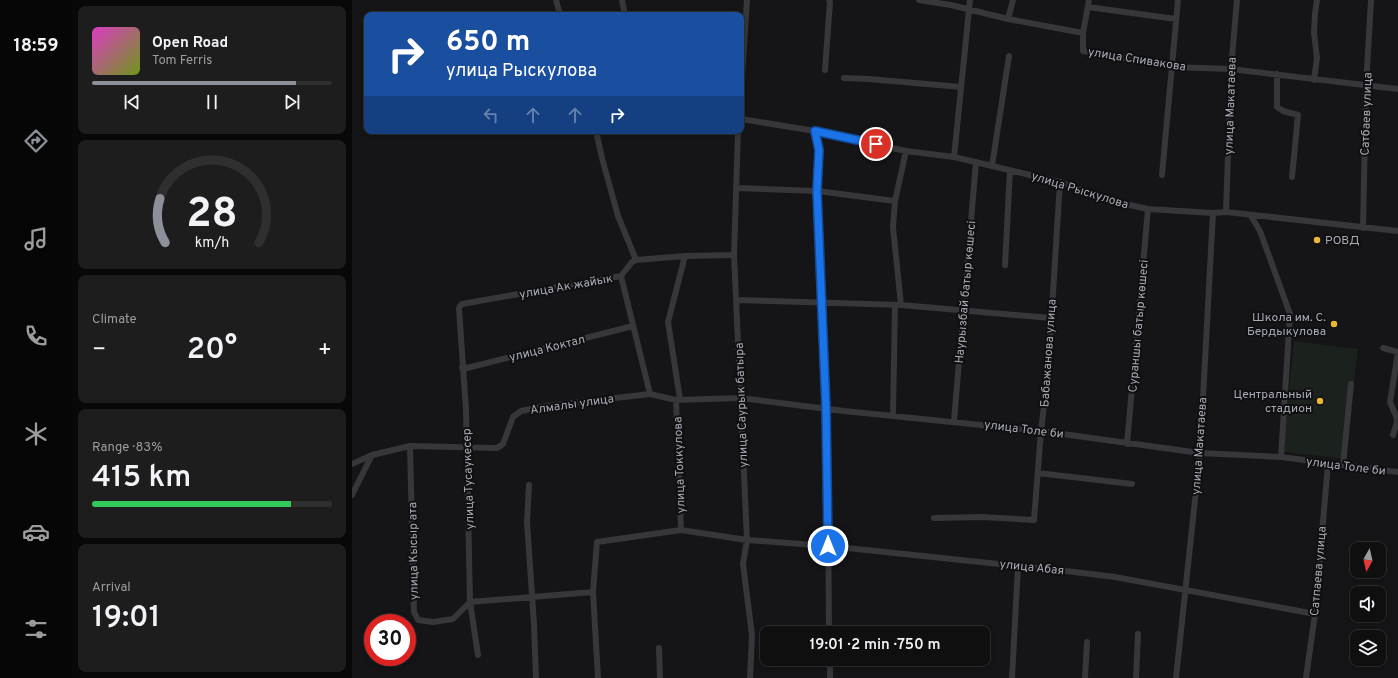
<!DOCTYPE html>
<html lang="en">
<head>
<meta charset="utf-8">
<style>
  body { margin:0; font-family:Overpass,sans-serif; background:#1e1d1e; color:#f1f3f6; height:100vh; display:flex; flex-direction:column; font-size:15px; white-space:nowrap }
  * { box-sizing:border-box; margin:0 }
  p { font-size:13px; color:#9c9c9f }
  .icon { flex:none; width:22px; height:22px; fill:none; stroke:currentColor; stroke-width:2; stroke-linecap:round; stroke-linejoin:round }
  .map { position:relative; flex:1; overflow:hidden }
  .side { display:flex; flex-direction:column; gap:6px; padding:6px; background:#090809; width:280px }
  .side>* { flex:none }
  .top-card { position:absolute; left:12px; top:12px; width:380px; height:122px; border-radius:8px; box-shadow:0 2px 6px #0003,0 0 0 1px #302f30; background:#1a4fa0; color:#fff; overflow:hidden }
  .needle { width:26px; rotate:188deg }
  .controls { position:absolute; left:998px; top:542px; display:grid; gap:8px }
  .controls a { display:grid; place-items:center; width:36px; height:36px; border-radius:8px; background:#100f10; box-shadow:0 2px 6px #0003,0 0 0 1px #302f30; font-size:20px }
  .speed { position:absolute; left:12px; top:614px; display:flex; gap:8px; font-size:20px; font-weight:700; text-align:center }
  .speed>* { display:grid; place-content:center; width:52px; height:52px; border-radius:50%; background:#100f10; box-shadow:0 2px 6px #0003,0 0 0 1px #302f30; line-height:1 }
  .speed .limit { border:6px solid #d22; background:#fff; color:#111 }
  .pin { position:absolute; display:grid; place-items:center; width:34px; height:34px; color:#fff; margin:-17px; border:2px solid #fff; border-radius:50%; box-shadow:0 1px 4px #0007 }
  .me { position:absolute; width:44px; margin:-22px; rotate:0deg; stroke-linejoin:round; filter:drop-shadow(0 0 3px #0008) }
  .turn { display:flex; align-items:center; gap:14px; height:84px; padding:0 16px; font-size:18px }
  .turn .icon { width:52px; height:52px; stroke-width:2.5 }
  .turn b { display:block; font-size:28px; line-height:34px }
  .lanes { display:flex; align-items:center; height:38px; padding:0 16px; background:#0003; justify-content:center; gap:20px; direction:ltr }
  .lanes .off { opacity:.35 }
  .big { font-size:30px; font-weight:600; line-height:1.1 }
  .side .tile { flex:1; display:flex; flex-direction:column; justify-content:center; gap:6px; min-width:0; padding:0 14px; border-radius:8px; background:#1e1d1e }
  .side .dial { align-items:center; gap:0 }
  .dial svg { height:104px; overflow:visible; fill:none; stroke:#302f30; stroke-width:7; stroke-linecap:round; text-anchor:middle }
  .dial text { fill:#f1f3f6; stroke:none }
  .song { display:flex; align-items:center; gap:12px }
  .cover { width:48px; height:48px; border-radius:6px; background:linear-gradient(135deg,hsl(310 70% 55%),hsl(80 70% 35%)) }
  .played { height:4px; border-radius:2px; background:linear-gradient(90deg,#8c9099 85%,#302f30 85%) }
  .keys { display:flex; justify-content:space-around; direction:ltr }
  .heat { display:flex; justify-content:space-between; align-items:center; font-size:22px; direction:ltr }
  .charge { height:6px; border-radius:3px; background:linear-gradient(90deg,#34c759 83%,#302f30 0) }
  .trip { position:absolute; left:408px; top:626px; width:230px; height:40px; border-radius:8px; background:#100f10; box-shadow:0 2px 6px #0003,0 0 0 1px #302f30; font-weight:600; line-height:40px; text-align:center }
  main { display:flex; flex:1; min-height:0 }
  .menu { display:flex; flex-direction:column; width:72px; justify-content:space-around; align-items:center; background:#060606; color:#9c9c9f }
  .menu .icon { width:28px; height:28px }
  .menu .selected { color:#8c9099 }
  .menu b { font-size:18px; color:#f1f3f6 }
  .map>svg:first-child { display:block }
  .green { fill:#1b211c }
  .lines { fill:none; stroke-linecap:round; stroke-linejoin:round }
  .minor { stroke:#36363b; stroke-width:6 }
  .route-casing { stroke:#114b97; stroke-width:10 }
  .route { stroke:#1a73e8; stroke-width:7 }
  .poi-dot { fill:#edb836; stroke:#100f11; stroke-width:1.5 }
  .labels { text-anchor:middle; stroke-width:4; stroke-linejoin:round; paint-order:stroke }
  .street-label { font-size:12px; fill:#a7abb6; stroke:#100f11 }
  .poi-label { font-size:12px; fill:#a7abb6; stroke:#100f11; text-anchor:end }
</style>
</head>
<body>
<main>
<nav class="menu">
<b>18:59</b>
<svg class="icon selected" aria-label="directions" viewBox="0 0 24 24"><path d="M12 3l9 9-9 9-9-9zM9 14v-3h6M13 9l2 2-2 2"/></svg>
<svg class="icon" aria-label="music" viewBox="0 0 24 24"><path d="M9 18V5l10-2v13"/><circle cx="6" cy="18" r="3"/><circle cx="16" cy="16" r="3"/></svg>
<svg class="icon" aria-label="phone" viewBox="0 0 24 24"><path d="M5 4h4l2 5-3 2q2 4 5 5l2-3 5 2v4C11 20 4 13 5 4z"/></svg>
<svg class="icon" aria-label="climate" viewBox="0 0 24 24"><path d="M12 3v18M4 7l16 10M4 17L20 7"/></svg>
<svg class="icon" aria-label="car" viewBox="0 0 24 24"><path d="M5 17H2v-5l4-1 3-4h7l3 4 3 1v5h-3M9 17h6M6 11h13"/><circle cx="7" cy="17" r="2"/><circle cx="17" cy="17" r="2"/></svg>
<svg class="icon" aria-label="filters" viewBox="0 0 24 24"><path d="M4 7h16M4 17h16"/><circle cx="9" cy="7" r="2"/><circle cx="15" cy="17" r="2"/></svg>
</nav>
<section class="side">
<div class="tile">
<div class="song"><i class="cover"></i><div><b>Open Road</b><p>Tom Ferris</p></div></div>
<div class="played"></div>
<div class="keys"><svg class="icon" aria-label="previous" viewBox="0 0 24 24"><path d="M18 5L8 12l10 7zM5 5v14"/></svg><svg class="icon" aria-label="pause" viewBox="0 0 24 24"><path d="M8 5v14M16 5v14"/></svg><svg class="icon" aria-label="next" viewBox="0 0 24 24"><path d="M6 5l10 7-10 7zM19 5v14"/></svg></div>
</div>
<div class="tile dial"><svg viewBox="0 0 100 80">
<path d="M14 69A42 42 0 1 1 86 69"/>
<path d="M14 69A42 42 0 0 1 10 35" stroke="#8c9099"/>
<text x="50" y="56" font-size="32" font-weight="700">28</text>
<text x="50" y="72" font-size="11">km/h</text>
</svg></div>
<div class="tile"><p>Climate</p>
<div class="heat"><a>−</a><b class="big">20°</b><a>+</a></div>
</div>
<div class="tile"><p>Range · 83%</p><b class="big">415 km</b><div class="charge"></div></div>
<div class="tile"><p>Arrival</p><b class="big">19:01</b></div>
</section>
<div class="map">
<svg width="1046" height="678" viewBox="0 0 1046 678">
  <rect width="100%" height="100%" fill="#151416"/>
  <!-- green -->
  <path class="green" d="M942,341L1006,349L993,459L931,452Z"/>
  <g class="lines">
    <!-- minor -->
    <path class="minor" d="M204,0L208,15
      M270,0L273,15
      M567,0L599,5L656,19L731,33V51L820,67L879,69L1046,89
      M736,7L824,19
      M656,19L661,0
      M731,33L737,0
      M473,70L478,2L477,0
      M925,74V107L931,111L946,115L940,177
      M492,78L517,79L609,87
      M962,80L965,58L962,33L963,14L965,0
      M389,91L395,0
      M389,119L463,131L554,151L602,157L708,182L759,201L796,209L861,213L874,212L1046,231
      M244,131L250,158L266,216L284,260
      M386,131L382,255L395,540L391,564L400,635L398,678
      M463,131L467,150L465,191L476,491L477,633
      M602,157L618,0
      M640,166L657,56
      M810,175L826,0
      M384,188L465,191L543,201
      M874,212L879,69L885,0
      M899,216L908,231L938,314L929,457
      M1011,228L1014,86L1019,0
      M653,265L658,170
      M269,276L298,394
      M385,300L549,305L699,318
      M549,305L541,227L543,201L554,151
      M1031,348L1046,352
      M110,368H115L281,326
      M328,399L316,322L333,256
      M324,400L329,530
      M541,415L543,305
      M602,421L624,162
      M1041,435L1045,422L1044,416L1038,402L1046,352
      M775,444L796,209
      M58,446L62,612L66,620L81,622L101,619L118,602L241,592L245,542L329,530L395,540L476,546L714,571L763,577L963,614
      M0,464L20,455L58,446L145,448L151,444L161,417L169,411L194,406L298,394L324,400L389,398L492,411L689,431L848,453L929,457L1046,472
      M991,465L999,384
      M686,473L780,484
      M177,485L175,522L182,624L184,678
      M0,495L20,455
      M582,518L630,517L682,520L689,431L696,372L708,182
      M241,592L246,678
      M307,648L308,678
      M126,655L118,602L114,409L107,309L108,306L110,304L269,276L280,262L284,260L333,256L382,255
      M478,659V678
      M660,678L666,566
      M733,678L735,642
      M784,678L786,634
      M824,678L848,453L861,213
      M954,678L963,614L976,464"/>
  </g>
  <g class="lines">
    <defs>
      <path id="route" d="M476,546L474,408L465,191L467,150L463,131L524,144"/>
    </defs>
    <!-- route casing -->
    <use href="#route" class="route-casing"/>
    <!-- route -->
    <use href="#route" class="route"/>
  </g>
  <!-- markers -->
  <g class="poi-dot">
    <circle cx="965" cy="240" r="4"/>
    <circle cx="982" cy="324" r="4"/>
    <circle cx="968" cy="401" r="4"/>
  </g>
  <g class="labels">
    <!-- street labels -->
    <g class="street-label">
      <text transform="translate(785 59) rotate(9)" y="4">улица Спивакова</text>
      <text transform="translate(878 106) rotate(-88)" y="4">улица Макатаева</text>
      <text transform="translate(1014 114) rotate(-88)" y="4">Сатбаев улица</text>
      <text transform="translate(728 190) rotate(17)" y="4">улица Рыскулова</text>
      <text transform="translate(214 286) rotate(-10)" y="4">улица Ак жайык</text>
      <text transform="translate(613 292) rotate(-85)" y="4">Наурызбай батыр көшесі</text>
      <text transform="translate(786 326) rotate(-85)" y="4">Сураншы батыр көшесі</text>
      <text transform="translate(195 348) rotate(-14)" y="4">улица Коктал</text>
      <text transform="translate(696 353) rotate(-86)" y="4">Бабажанова улица</text>
      <text transform="translate(220 404) rotate(-8)" y="4">Алмалы улица</text>
      <text transform="translate(389 405) rotate(-92)" y="4">улица Саурык батыра</text>
      <text transform="translate(672 429) rotate(7)" y="4">улица Толе би</text>
      <text transform="translate(847 446) rotate(-86)" y="4">улица Макатаева</text>
      <text transform="translate(327 465) rotate(-92)" y="4">улица Токкулова</text>
      <text transform="translate(994 466) rotate(7)" y="4">улица Толе би</text>
      <text transform="translate(116 479) rotate(-92)" y="4">улица Тусаукесер</text>
      <text transform="translate(61 551) rotate(-91)" y="4">улица Кысыр ата</text>
      <text transform="translate(680 567) rotate(6)" y="4">улица Абая</text>
      <text transform="translate(966 571) rotate(-85)" y="4">Сатпаева улица</text>
    </g>
    <!-- poi labels -->
    <g class="poi-label">
      <text x="973" y="244" text-anchor="start">РОВД</text>
      <text x="974" y="321">Школа им. С.<tspan x="974" dy="14">Бердыкулова</tspan></text>
      <text x="960" y="398">Центральный<tspan x="960" dy="14">стадион</tspan></text>
    </g>
  </g>
</svg>
<div class="controls">
<a><svg class="needle" viewBox="-14 -14 28 28"><path d="M0-13l5 13h-10z" fill="#e53935"/><path d="M0 13l5-13h-10z" fill="#9c9c9f"/></svg></a>
<a><svg class="icon" aria-label="sound" viewBox="0 0 24 24"><path d="M4 9h4l5-4v14l-5-4H4zM17 9q2 3 0 6"/></svg></a>
<a><svg class="icon" aria-label="layers" viewBox="0 0 24 24"><path d="M12 4l9 5-9 5-9-5zM3 14l9 5 9-5"/></svg></a>
</div>
<div class="speed"><div class="limit">30</div></div>
<div class="pin" style="left:524px;top:144px;background:#d93025"><svg class="icon" aria-label="arrive" viewBox="0 0 24 24"><path d="M6 21V4h12l-3 4 3 4H6"/></svg></div>
<svg class="me" style="left:476px;top:546px" viewBox="-20 -20 40 40"><circle r="17" fill="#1a73e8" stroke="#fff" stroke-width="3"/><path d="M0-11L8 9 0 5-8 9z" fill="#fff"/></svg>
<div class="trip">19:01 · 2 min · 750 m</div>
<div class="top-card">
<div class="turn"><svg class="icon" aria-label="right" viewBox="0 0 24 24"><path d="M7 20v-9h11M14 6l5 5-5 5"/></svg><div><b>650 m</b>улица Рыскулова</div></div>
<div class="lanes"><svg class="icon off" aria-label="left" viewBox="0 0 24 24"><path d="M17 20v-9H6M10 6l-5 5 5 5"/></svg><svg class="icon off" aria-label="ahead" viewBox="0 0 24 24"><path d="M12 20V5M6 11l6-6 6 6"/></svg><svg class="icon off" aria-label="ahead" viewBox="0 0 24 24"><path d="M12 20V5M6 11l6-6 6 6"/></svg><svg class="icon" aria-label="right" viewBox="0 0 24 24"><path d="M7 20v-9h11M14 6l5 5-5 5"/></svg></div>
</div>
</div>
</main>
</body>
</html>
